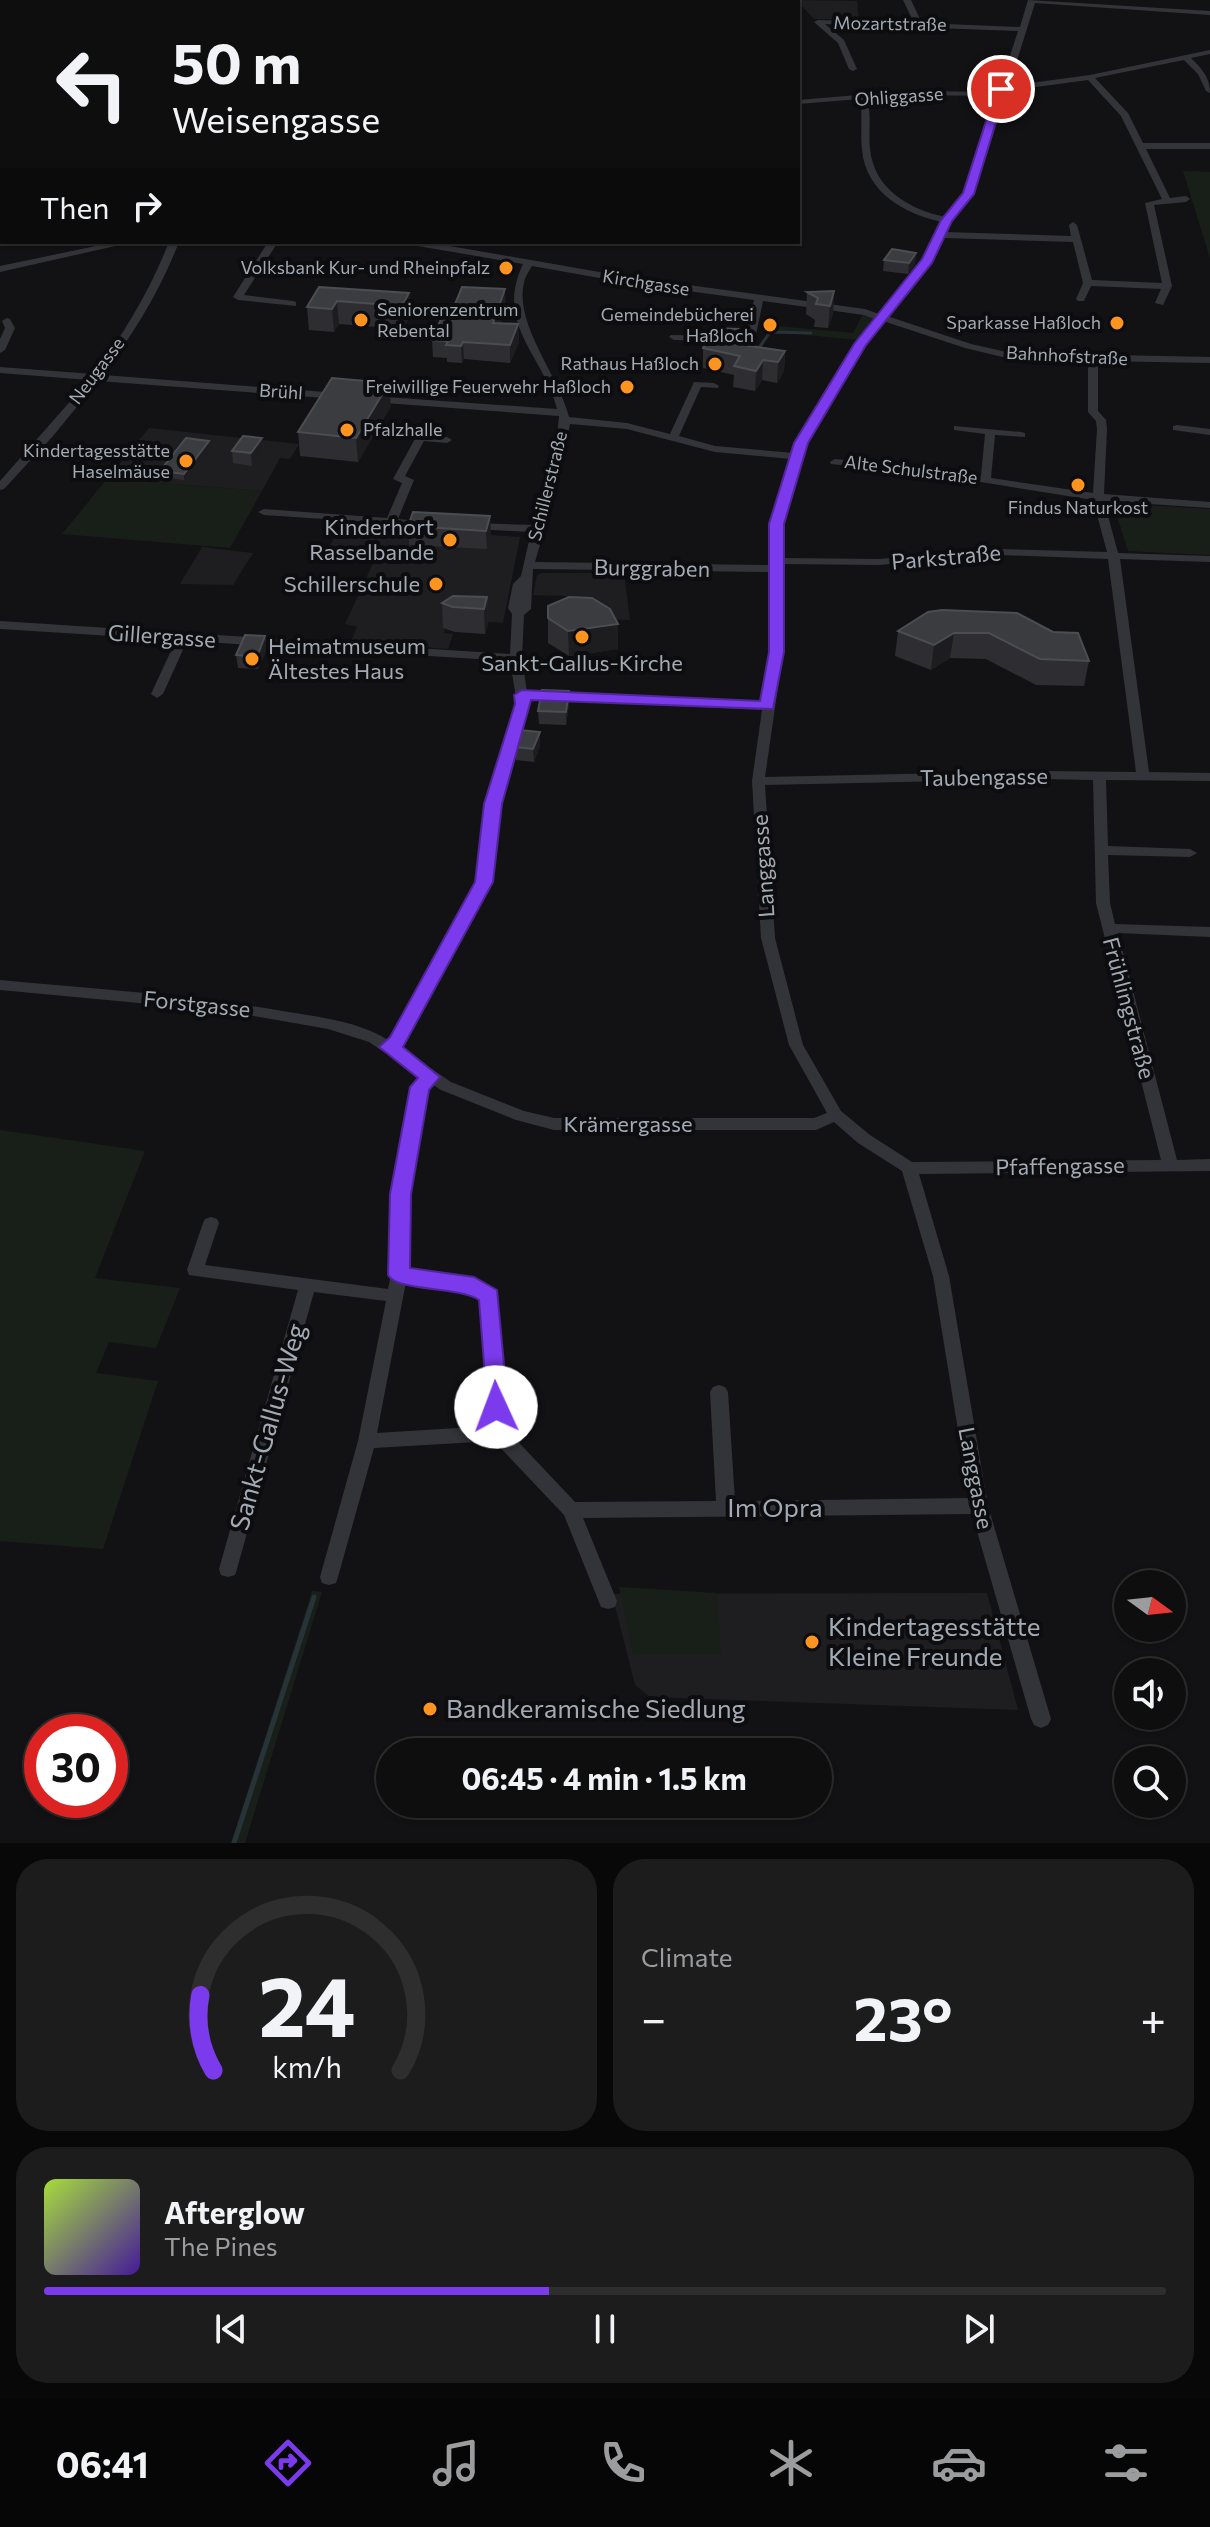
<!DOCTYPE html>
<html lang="en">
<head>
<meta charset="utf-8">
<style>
  body { margin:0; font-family:Commissioner,sans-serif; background:#1c1c1d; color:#f1f3f6; height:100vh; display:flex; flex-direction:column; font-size:30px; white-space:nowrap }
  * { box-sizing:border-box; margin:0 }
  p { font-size:26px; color:#9b9c9e }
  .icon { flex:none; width:44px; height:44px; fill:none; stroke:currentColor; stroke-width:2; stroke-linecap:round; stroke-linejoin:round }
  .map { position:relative; height:1843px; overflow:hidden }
  .panel { display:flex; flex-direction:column; gap:16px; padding:16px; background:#080808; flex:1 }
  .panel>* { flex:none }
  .top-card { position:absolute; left:0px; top:0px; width:800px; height:244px; box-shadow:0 2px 6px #0004,0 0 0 2px #2e2e2f; background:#0e0e0f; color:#f1f3f6; overflow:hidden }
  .needle { width:52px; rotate:105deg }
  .fabs { position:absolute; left:1114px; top:1570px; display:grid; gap:16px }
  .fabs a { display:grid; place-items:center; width:72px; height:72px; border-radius:50%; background:#0e0e0f; box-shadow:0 2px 6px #0004,0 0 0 2px #2e2e2f; font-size:40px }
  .speed { position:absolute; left:24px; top:1714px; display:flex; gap:16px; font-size:40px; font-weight:700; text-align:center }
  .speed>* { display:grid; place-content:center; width:104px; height:104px; border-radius:50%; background:#0e0e0f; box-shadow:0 2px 6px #0004,0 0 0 2px #2e2e2f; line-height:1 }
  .speed .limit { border:12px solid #d22; background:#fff; color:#111 }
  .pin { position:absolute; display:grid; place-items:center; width:68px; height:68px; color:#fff; margin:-34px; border:4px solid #fff; border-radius:50%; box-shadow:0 2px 8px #0007 }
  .me { position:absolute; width:88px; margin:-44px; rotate:358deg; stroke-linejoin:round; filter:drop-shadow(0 0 6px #0008) }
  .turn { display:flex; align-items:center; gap:28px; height:168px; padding:0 40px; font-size:36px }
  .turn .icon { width:104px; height:104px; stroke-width:2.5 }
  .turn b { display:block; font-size:56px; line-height:68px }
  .then { display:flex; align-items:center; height:76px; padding:0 40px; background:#0003; gap:16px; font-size:30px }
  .big { font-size:60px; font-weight:700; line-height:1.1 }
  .panel .widget { flex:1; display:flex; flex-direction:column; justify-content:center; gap:12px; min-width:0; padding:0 28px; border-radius:32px; background:#1c1c1d }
  .panel .dial { align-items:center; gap:0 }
  .dial svg { height:208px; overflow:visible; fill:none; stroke:#2e2e2f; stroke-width:7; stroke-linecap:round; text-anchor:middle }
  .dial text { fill:#f1f3f6; stroke:none }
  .song { display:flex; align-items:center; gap:24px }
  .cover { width:96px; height:96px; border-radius:12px; background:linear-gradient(135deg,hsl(80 70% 55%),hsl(260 70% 35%)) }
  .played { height:8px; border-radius:4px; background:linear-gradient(90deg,#7c3aed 45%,#2e2e2f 45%) }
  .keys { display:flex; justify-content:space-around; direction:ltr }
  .heat { display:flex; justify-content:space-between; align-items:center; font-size:44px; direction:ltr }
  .panel .tiles { flex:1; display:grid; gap:16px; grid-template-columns:1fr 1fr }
  .widget:last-child { grid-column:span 2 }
  .trip { position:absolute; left:376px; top:1738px; width:456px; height:80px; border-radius:40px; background:#0e0e0f; box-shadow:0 2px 6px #0004,0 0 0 2px #2e2e2f; font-weight:700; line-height:80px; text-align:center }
  .menu { display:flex; height:128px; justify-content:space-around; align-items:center; background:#060606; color:#9b9c9e }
  .menu .icon { width:56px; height:56px }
  .menu .on { color:#7c3aed }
  .menu b { font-size:36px; color:#f1f3f6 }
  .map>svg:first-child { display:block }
  .built { fill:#1e1e21 }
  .green { fill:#181f18 }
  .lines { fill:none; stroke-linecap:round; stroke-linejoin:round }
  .stream-far1 { stroke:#273338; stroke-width:3 }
  .stream { stroke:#273338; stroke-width:5 }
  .street { fill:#333439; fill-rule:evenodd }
  .secondary { fill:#404449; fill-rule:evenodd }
  .wall { fill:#2e2e32 }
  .shaded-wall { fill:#1d1d20 }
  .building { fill:#3a3c40; stroke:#4a4d52; stroke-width:2 }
  .route { fill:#7c3aed; stroke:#51269a; stroke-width:2 }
  .poi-dot { fill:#fd9420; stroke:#0d0d0f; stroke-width:3 }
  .labels { text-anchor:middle; stroke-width:8; stroke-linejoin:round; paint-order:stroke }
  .far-street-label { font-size:18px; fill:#a2abb5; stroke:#0d0d0f }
  .far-poi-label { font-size:18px; fill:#a2abb5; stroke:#0d0d0f; text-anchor:end }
  .poi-label { font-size:22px; fill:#a2abb5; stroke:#0d0d0f; text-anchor:end }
  .street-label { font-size:22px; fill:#a2abb5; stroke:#0d0d0f }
  .near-street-label { font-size:26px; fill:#a2abb5; stroke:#0d0d0f }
  .near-poi-label { font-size:26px; fill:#a2abb5; stroke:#0d0d0f; text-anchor:start }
</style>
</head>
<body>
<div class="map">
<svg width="1210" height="1843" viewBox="0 0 1210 1843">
  <rect width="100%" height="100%" fill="#121214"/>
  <!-- built -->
  <path class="built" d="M796,0L857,1L859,20L814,19Z
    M149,428L299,444L290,459L280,458L262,491L107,479Z
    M342,525L412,533L414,530L520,537L503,623L447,619L444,633L453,634L448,649L351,641L357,627L345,624L374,561L324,555Z
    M202,547L211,548L253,553L233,585L180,584Z
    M542,573H624L630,620L564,617L566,596L533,595L537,575Z
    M987,1593L1018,1710L650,1697L635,1685L612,1594Z"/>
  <!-- green -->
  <path class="green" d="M1183,171L1210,172V258Z
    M863,314L877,317L858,340L765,331L767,325L853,333Z
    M107,479L262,491L230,548L62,534Z
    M1113,503L1210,509V555L1128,551Z
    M0,1130L145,1151L95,1278L180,1288L156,1348L109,1342L96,1373L158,1381L103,1549L0,1541Z
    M619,1587L717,1593L721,1655L633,1654Z
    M312,1591L322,1592L245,1843H231Z"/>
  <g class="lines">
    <!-- stream-far1 -->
    <path class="stream-far1" d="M757,351L770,332L811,333"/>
    <!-- stream -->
    <path class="stream" d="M234,1843L314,1597"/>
    <!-- street -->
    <path class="street" d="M59,0H68L70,2H61Z
      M220,0H228L229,2H221Z
      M323,0H331V2H323Z
      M501,0H509L500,2Z
      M644,0H652V2H644Z
      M743,0H751V2H743Z
      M903,0H911L922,23L1020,27L1028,0L1210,11V15L1035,3L1009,86L1090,75L1210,50V54L1191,58C1202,69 1210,77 1210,93L1206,91L1198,74L1184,60L1095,78L1128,113L1143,143H1210V149H1146L1170,198L1186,196L1190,199L1186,202L1154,205L1172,286L1163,305L1155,303L1161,289L1091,286L1084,301H1078L1076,299L1083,283L1073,242L944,238L936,255L887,316L971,344L1011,353L1210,357V363L1098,361V411L1106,420L1107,429L1104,494L1210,502V508L1104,501L1118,553L1210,556V562L1120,559L1149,772L1210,773V781L1106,780L1108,846L1190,849L1197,853L1190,857L1108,855L1110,903L1115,924L1210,927V937L1118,933L1177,1160L1210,1159V1171L919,1174L949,1276L988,1506L1051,1719L1048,1725L1041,1728L1034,1725L1031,1719L972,1514L583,1518L617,1601L615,1607L608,1609L601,1607L564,1515L494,1441L374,1448L338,1577L336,1583L329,1585L322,1583L320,1577L358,1441L386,1301L314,1292L237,1569L235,1575L228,1577L221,1575L219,1569L298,1290L189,1275L187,1270L203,1223L205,1219L211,1217L217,1219L219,1223L205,1265L388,1289L391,1275L392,1194L412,1087L421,1077L369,1042L328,1029L225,1011L0,990V980C96,989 193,995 288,1012C320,1017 360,1022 388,1040L391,1038L477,882L486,804L517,704L510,661L187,641L163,694L157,698L151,694L176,640L0,629V621L510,654L512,614L508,608L513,584L521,576L531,532L474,529L468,526L474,523L533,525L556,448L559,416L371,402L366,399L371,396L557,409C544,355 494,325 523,264L412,245L407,242H427L622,276L865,309L879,314L929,252L942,222C904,214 866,192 862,150C860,133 863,116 860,99L798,104V100L906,91L999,92L997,89L1000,87L1018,31L825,24L844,40L857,69L853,71L849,69L838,43L814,22L818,20L914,23ZM1088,80L1121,116L1162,199L1145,203L1162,283L1092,280L1077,225L1073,222L1069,225L1071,236L946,232L951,220L977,185L1007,91ZM906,95L997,96L969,185L945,217C909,209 874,189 870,149C868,132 872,116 867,99ZM532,266L622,282L754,300L745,336L671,335L669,337L674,340L743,342L745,344H751L755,339L763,301L864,315L875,319C847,354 810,410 794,453L715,446L679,436L701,387L718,388L719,386L714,383L694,382L670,434L627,423L569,417C559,376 514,324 524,283C525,277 529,271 532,266ZM883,321L965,348L1011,359L1088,361V412L1096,421L1097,429L1093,493L991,478L995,435L1025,437V433L1021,432L954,426V430L985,434L981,476L931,468L835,459L830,462L831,464L931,474L1093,500L1107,552L1000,549L879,559L782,558V524L790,490L811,434L864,345ZM570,424L627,429L715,452L791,459L770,524L771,565L535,562L562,467ZM1000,555L1108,559L1136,772L1044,771L765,777L783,652L782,564L879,565ZM533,569L771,572V652L763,702L527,692L522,658L524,615L531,609ZM528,699L762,710L752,781L761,938L789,1045L827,1113L814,1118H554L524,1111L451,1082L399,1047L404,1041L491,882L500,804L529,704ZM1044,779L1093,780L1096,903L1161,1160L912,1162L870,1135L841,1111L803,1045L775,938L765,785ZM432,1084L441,1090L516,1120L554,1130H816L834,1122L858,1143L902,1171L933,1276L969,1498L735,1501L728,1392L725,1387L719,1385L713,1387L710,1392L716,1501L575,1502L507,1430L497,1296C482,1272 434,1273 407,1270L408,1194L427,1089ZM406,1282L470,1291L481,1299L489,1426L377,1433Z
      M0,119H2V124H0Z
      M0,134H2V140H0Z
      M0,206H2V212H0Z
      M115,242H133L0,272V266Z
      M169,242H179C160,291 134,333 103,375L339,393L344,396L339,399L98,381L53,436L4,489L0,490V481L89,380L0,373V367L93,374C125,333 150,290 169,242Z
      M268,242H278L244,295L293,301L296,302V306L238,300L233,297Z
      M7,318L10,319L15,328L5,350L0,353V339L5,328L2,321Z
      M1177,425L1210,429V435L1173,430V426Z
      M421,434L447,437L452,440L447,443L424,441L405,476L414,480L398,519L429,522V526L264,515L258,512L264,509L387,518L402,483L393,479L416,437Z"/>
    <!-- secondary -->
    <path class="secondary" d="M0,3H2L0,10Z"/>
  </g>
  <!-- wall -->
  <path class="wall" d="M916,253L915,264L908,274L883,271L884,260Z
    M319,287L409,293L410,316L403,329L339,324L334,332L309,330L307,307Z
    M834,291L833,314L828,328L814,327L815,320L806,314L807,292Z
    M506,306L500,323L518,324L519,342L510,363L464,359L462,363L447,362V358L433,357L432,340L449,319Z
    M738,344L785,351L784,371L777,383L762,380L755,391L733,387L734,375L703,368V348Z
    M391,406L358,462L300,456L298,432Z
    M262,438L263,451L252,466L233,463L232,451Z
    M209,441L210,447L184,480L161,477L160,471Z
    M490,516L491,535L487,549L409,545L408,526Z
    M487,597L488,623L485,634L455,632L443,628L442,603Z
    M942,610L1089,661L1084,686L1036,685L986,659L950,658L931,670L895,656L898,631Z
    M548,618L618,624V649L569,656L548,643Z
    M265,636L267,649L258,669L238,668L236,655Z
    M569,704L566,725L539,724L538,711Z
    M540,746L534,762L516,760L515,747Z"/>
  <!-- shaded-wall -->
  <path class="shaded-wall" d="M916,253L915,264L908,274L909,263Z
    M505,289L506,306L494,340L493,323Z
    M834,291L833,314L828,328L830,306Z
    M409,293L410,316L403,329L402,306Z
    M337,301L339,324L334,332L332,309Z
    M518,324L519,342L510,363V345Z
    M738,329L737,349L730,343Z
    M463,342L464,359L462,363L461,346Z
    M785,351L784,371L777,383L778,362Z
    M763,360L762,380L755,391L756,371Z
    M389,383L391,406L358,462L356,438Z
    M262,438L263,451L252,466L251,453Z
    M209,441L210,447L184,480V474Z
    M490,516L491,535L487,549L486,531Z
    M487,597L488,623L485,634L484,609Z
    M618,624V649L569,656L568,631Z
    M954,633L950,658L931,670L934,645Z
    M265,636L267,649L258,669L257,657Z
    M569,691V704L566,725V712Z
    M540,732V746L534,762L533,749Z"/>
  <!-- building -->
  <path class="building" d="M892,249L916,253L909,263L884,260Z
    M319,287L409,293L402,306L337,301L332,309L307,307Z
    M462,287L505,289L493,323L518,324L510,345L463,342L461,346L446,345L448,341L432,340L441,319H449Z
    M834,291L830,306L816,304L818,298L807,292Z
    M713,328L738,329L730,343L785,351L778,362L763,360L756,371L734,366L740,356L703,348Z
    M332,378L389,383L356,438L298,432Z
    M243,436L262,438L251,453L232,451Z
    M186,438L209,441L184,474L160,471Z
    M413,512L490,516L486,531L408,526Z
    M453,596L487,597L484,609L453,607L442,603Z
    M569,597L592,598L610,609L618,624L568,631L548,618V606Z
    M942,610L1017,613L1053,632L1078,633L1089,661L1040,659L989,633H954L934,645L898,631L928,612Z
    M245,635L265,636L257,657L236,655Z
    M542,690L569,691L566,712L538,711Z
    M520,730L540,732L533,749L515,747Z"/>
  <!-- route -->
  <path class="route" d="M997,87L1006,89L974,194L952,221L932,263L866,345L808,443L784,524V652L773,709L531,700L502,804L493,882L403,1047L440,1077L429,1090L411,1194L410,1268L474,1277L497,1290L508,1407L504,1414H488L479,1300C459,1286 397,1292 388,1275L390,1194L410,1087L418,1078L379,1047L390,1037L475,882L484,804L515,704L514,695L522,690L760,701L769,652V524L794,443L854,344L922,259L941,220L963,193Z"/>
  <!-- markers -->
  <g class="poi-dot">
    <circle cx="506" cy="268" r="8"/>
    <circle cx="361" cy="320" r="8"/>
    <circle cx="1117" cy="323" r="8"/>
    <circle cx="770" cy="325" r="8"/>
    <circle cx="715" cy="364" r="8"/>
    <circle cx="627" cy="387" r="8"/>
    <circle cx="347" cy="430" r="8"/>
    <circle cx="186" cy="461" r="8"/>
    <circle cx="1078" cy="485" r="8"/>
    <circle cx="450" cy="540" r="8"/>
    <circle cx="436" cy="584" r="8"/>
    <circle cx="582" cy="637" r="8"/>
    <circle cx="252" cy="659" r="8"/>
    <circle cx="812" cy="1642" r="8"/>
    <circle cx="430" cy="1709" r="8"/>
  </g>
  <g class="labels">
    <!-- far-street labels -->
    <g class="far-street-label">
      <text transform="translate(890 24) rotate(1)" y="6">Mozartstraße</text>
      <text transform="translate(899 97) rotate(-4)" y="6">Ohliggasse</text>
      <text transform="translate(646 283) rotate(9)" y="6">Kirchgasse</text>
      <text transform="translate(1067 356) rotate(3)" y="6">Bahnhofstraße</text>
      <text transform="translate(97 371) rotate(-53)" y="6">Neugasse</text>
      <text transform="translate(281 392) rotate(4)" y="6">Brühl</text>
      <text transform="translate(911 470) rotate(7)" y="6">Alte Schulstraße</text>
      <text transform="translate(548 486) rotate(-76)" y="6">Schillerstraße</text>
    </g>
    <!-- far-poi labels -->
    <g class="far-poi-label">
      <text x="490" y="274">Volksbank Kur- und Rheinpfalz</text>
      <text x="377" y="316" text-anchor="start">Seniorenzentrum<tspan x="377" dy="21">Rebental</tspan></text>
      <text x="754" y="321">Gemeindebücherei<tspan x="754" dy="21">Haßloch</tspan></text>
      <text x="1101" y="329">Sparkasse Haßloch</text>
      <text x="699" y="370">Rathaus Haßloch</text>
      <text x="611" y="393">Freiwillige Feuerwehr Haßloch</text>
      <text x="363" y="436" text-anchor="start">Pfalzhalle</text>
      <text x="170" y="457">Kindertagesstätte<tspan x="170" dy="21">Haselmäuse</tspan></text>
      <text x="1078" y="514" text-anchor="middle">Findus Naturkost</text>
    </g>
    <!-- poi labels -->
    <g class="poi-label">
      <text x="434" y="535">Kinderhort<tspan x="434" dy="25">Rasselbande</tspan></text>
      <text x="420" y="592">Schillerschule</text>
      <text x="268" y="654" text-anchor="start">Heimatmuseum<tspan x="268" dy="25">Ältestes Haus</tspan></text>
      <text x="582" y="671" text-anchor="middle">Sankt-Gallus-Kirche</text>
    </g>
    <!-- street labels -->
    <g class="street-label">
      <text transform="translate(946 557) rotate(-5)" y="8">Parkstraße</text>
      <text transform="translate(652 568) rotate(1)" y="8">Burggraben</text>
      <text transform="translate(162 636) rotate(4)" y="8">Gillergasse</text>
      <text transform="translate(984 777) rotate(-1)" y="8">Taubengasse</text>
      <text transform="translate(763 866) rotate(-94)" y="8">Langgasse</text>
      <text transform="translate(197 1004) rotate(6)" y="8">Forstgasse</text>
      <text transform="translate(1129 1008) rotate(75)" y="8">Frühlingstraße</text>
      <text x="628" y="1132">Krämergasse</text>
      <text transform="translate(1060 1166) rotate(-1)" y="8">Pfaffengasse</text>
      <text transform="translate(976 1478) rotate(79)" y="8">Langgasse</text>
    </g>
    <!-- near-street labels -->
    <g class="near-street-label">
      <text transform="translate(268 1427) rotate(-74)" y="9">Sankt-Gallus-Weg</text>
      <text x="775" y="1517">Im Opra</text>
    </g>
    <!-- near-poi labels -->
    <g class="near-poi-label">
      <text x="828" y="1636">Kindertagesstätte<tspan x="828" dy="30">Kleine Freunde</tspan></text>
      <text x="446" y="1718">Bandkeramische Siedlung</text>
    </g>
  </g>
</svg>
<div class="fabs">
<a><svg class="needle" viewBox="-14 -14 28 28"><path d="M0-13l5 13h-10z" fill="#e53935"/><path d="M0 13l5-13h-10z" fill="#9b9c9e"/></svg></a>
<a><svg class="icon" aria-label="sound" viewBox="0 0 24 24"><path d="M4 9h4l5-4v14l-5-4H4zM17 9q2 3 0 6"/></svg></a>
<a><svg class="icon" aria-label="search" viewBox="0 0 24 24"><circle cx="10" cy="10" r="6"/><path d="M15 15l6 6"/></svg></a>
</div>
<div class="speed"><div class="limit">30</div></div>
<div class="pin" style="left:1001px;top:89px;background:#d93025"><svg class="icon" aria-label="arrive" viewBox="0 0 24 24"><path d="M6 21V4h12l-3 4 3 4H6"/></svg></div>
<svg class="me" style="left:496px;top:1407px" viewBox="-20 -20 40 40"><circle r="19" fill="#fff"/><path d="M0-13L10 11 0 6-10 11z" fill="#7c3aed"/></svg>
<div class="trip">06:45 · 4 min · 1.5 km</div>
<div class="top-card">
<div class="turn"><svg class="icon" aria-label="left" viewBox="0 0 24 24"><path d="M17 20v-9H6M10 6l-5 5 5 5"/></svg><div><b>50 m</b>Weisengasse</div></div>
<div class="then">Then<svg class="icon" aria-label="right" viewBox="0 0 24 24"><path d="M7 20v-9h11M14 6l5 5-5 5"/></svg></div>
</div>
</div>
<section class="panel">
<div class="tiles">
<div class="widget dial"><svg viewBox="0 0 100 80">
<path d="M14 69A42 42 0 1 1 86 69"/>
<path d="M14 69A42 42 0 0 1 9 40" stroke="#7c3aed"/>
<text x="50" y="56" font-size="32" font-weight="700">24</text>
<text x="50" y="72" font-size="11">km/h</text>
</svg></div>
<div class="widget"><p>Climate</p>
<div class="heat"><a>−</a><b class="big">23°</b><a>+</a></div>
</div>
<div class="widget">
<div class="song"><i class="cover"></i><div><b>Afterglow</b><p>The Pines</p></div></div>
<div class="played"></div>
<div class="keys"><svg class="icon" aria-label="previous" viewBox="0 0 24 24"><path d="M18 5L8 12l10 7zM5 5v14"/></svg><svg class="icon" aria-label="pause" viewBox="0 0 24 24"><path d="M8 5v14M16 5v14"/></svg><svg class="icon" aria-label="next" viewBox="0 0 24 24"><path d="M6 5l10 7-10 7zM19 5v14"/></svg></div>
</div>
</div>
</section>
<nav class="menu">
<b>06:41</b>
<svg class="icon on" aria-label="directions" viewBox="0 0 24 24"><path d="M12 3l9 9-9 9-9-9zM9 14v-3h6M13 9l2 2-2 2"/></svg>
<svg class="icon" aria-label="music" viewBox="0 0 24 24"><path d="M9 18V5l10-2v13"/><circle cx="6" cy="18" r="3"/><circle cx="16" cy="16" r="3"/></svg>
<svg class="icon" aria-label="phone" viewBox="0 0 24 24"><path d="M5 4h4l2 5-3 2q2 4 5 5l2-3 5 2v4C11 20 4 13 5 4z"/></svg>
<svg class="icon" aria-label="climate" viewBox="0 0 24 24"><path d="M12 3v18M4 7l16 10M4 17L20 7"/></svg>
<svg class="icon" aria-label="car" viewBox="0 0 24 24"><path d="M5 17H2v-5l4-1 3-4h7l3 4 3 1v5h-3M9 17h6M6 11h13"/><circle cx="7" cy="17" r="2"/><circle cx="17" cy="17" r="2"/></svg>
<svg class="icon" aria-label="filters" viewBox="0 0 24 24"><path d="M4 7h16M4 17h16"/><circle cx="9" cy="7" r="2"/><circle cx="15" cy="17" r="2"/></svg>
</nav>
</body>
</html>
